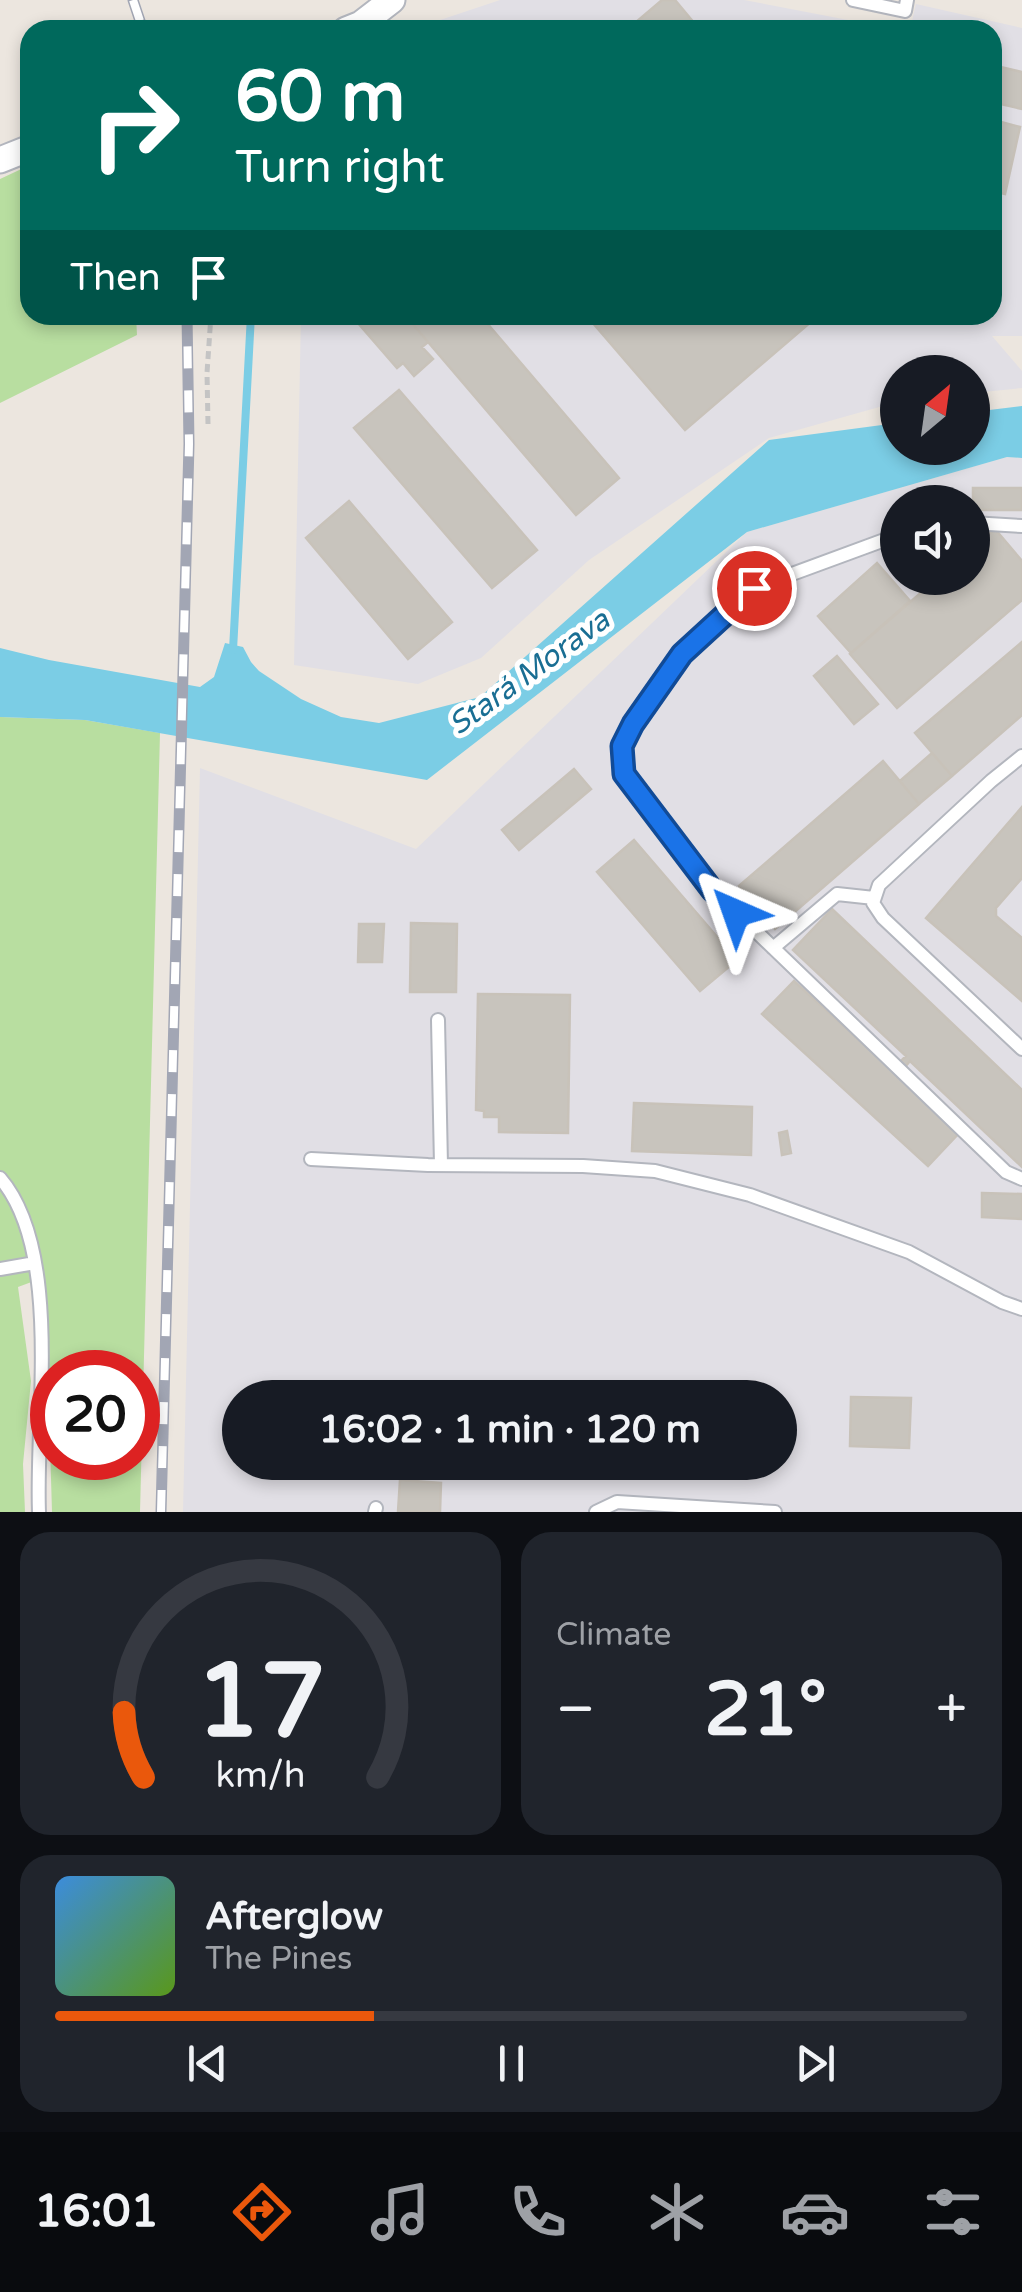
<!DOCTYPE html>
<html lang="en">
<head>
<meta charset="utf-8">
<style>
  body { margin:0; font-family:"Varela Round",sans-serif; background:#20242c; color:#f1f3f6; height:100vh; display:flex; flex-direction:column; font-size:38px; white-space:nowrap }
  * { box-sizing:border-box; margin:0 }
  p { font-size:32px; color:#9ea1a6 }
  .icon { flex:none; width:55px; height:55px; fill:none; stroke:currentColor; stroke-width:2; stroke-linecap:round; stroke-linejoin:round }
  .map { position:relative; height:1512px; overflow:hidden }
  .drawer { display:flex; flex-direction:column; gap:20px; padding:20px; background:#0d0f14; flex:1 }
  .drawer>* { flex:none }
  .top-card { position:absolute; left:20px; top:20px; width:982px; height:305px; border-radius:30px; box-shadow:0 5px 15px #0003; background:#00695c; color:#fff; overflow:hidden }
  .needle { width:65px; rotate:29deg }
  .fabs { position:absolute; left:880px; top:355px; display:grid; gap:20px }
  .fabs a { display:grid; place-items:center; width:110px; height:110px; border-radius:50%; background:#171b24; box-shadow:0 5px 15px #0003; font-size:50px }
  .speed { position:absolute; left:30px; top:1350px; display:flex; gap:20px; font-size:50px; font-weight:700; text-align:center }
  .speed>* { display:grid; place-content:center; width:130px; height:130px; border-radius:50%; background:#171b24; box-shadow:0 5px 15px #0003; line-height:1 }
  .speed .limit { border:15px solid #d22; background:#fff; color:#111 }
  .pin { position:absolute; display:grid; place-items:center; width:85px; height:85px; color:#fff; margin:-42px; border:5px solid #fff; border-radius:50%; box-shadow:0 2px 10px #0007 }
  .me { position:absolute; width:110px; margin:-55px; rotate:317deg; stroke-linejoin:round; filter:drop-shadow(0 0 8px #0008) }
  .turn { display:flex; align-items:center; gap:35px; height:210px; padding:0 50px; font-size:45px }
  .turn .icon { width:130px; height:130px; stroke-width:2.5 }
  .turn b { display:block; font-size:70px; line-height:85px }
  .then { display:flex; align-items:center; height:95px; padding:0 50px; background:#0003; gap:20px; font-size:38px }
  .big { font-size:75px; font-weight:700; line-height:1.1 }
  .drawer .tile { flex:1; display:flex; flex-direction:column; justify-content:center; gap:15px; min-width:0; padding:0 35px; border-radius:30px; background:#20242c }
  .drawer .dial { align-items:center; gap:0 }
  .dial svg { height:260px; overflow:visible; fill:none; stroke:#363941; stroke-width:7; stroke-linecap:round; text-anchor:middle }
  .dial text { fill:#f1f3f6; stroke:none }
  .song { display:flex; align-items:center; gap:30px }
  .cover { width:120px; height:120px; border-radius:15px; background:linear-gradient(135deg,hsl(210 70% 55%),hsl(90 70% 35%)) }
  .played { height:10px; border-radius:5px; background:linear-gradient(90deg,#ea580c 35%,#363941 35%) }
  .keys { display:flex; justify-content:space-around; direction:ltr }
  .heat { display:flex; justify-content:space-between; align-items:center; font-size:55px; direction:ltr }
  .drawer .tiles { flex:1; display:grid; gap:20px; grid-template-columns:1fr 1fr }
  .tile:last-child { grid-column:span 2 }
  .trip { position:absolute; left:222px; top:1380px; width:575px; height:100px; border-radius:50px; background:#171b24; box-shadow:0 5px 15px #0003; font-weight:700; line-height:100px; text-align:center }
  .tab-bar { display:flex; height:160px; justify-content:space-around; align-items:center; background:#090b0e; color:#9ea1a6 }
  .tab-bar .icon { width:70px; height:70px }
  .tab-bar .selected { color:#ea580c }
  .tab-bar b { font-size:45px; color:#f1f3f6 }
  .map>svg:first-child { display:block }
  .industrial { fill:#e1dfe5; fill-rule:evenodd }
  .green { fill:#b8dea0; fill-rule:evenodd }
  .water { fill:#7bcde5 }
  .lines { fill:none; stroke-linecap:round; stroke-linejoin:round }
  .stream { stroke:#7bcde5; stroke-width:8 }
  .building { fill:#c8c4bd; stroke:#c8c2b9; stroke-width:2.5 }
  .service-casing { stroke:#b3b6be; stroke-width:16 }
  .minor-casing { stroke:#b3b6be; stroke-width:29 }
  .path { stroke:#c4c4c4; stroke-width:5; stroke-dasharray:8 5; stroke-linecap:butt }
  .service { stroke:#fff; stroke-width:12 }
  .minor { stroke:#fff; stroke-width:25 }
  .rail-casing { stroke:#a2a6b4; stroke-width:11 }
  .rail { stroke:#fff; stroke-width:8; stroke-dasharray:22; stroke-linecap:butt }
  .route-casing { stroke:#114b97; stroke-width:25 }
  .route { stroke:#1a73e8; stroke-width:18 }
  .labels { text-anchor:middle; stroke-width:10; stroke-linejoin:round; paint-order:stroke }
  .water-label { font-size:30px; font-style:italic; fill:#196e93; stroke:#fff }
</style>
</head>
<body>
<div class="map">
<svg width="1022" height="1512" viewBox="0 0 1022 1512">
  <rect width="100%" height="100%" fill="#ece6df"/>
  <!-- industrial -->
  <path class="industrial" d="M500,0H744L900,30H410Z
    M916,4L1022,28V336H992L1022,371V388L973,393L972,372H898L897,402L769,438L589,560L481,658L418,684L294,665L301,315H992V30H910Z
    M1007,457L1022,458V1512H183L200,768L416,849L747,532ZM898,502H972V578H898ZM240,1398H780V1462H240Z"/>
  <!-- green -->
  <path class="green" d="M30,165V315H136L137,335L0,403V179Z
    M0,717L85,720L160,733L140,1512H52L45,1277L18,1287L31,1381L23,1464L25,1512H0ZM52,1372H138V1458H52Z"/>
  <!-- water -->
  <path class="water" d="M1022,406V458L1007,457L747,532L427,780L85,720L0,717V648L49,660L200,687L214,677L225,643L243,647L251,662L259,671L301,699L341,717L379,723L480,697L769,440L897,423L898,448H972L973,412Z"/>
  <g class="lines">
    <!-- stream -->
    <path class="stream" d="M233,650L251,315"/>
  </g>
  <!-- building -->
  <path class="building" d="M662,0H675L700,30H640L635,23Z
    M992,65L1022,72V109L992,102Z
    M1001,122L1020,127L1005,194L992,191V159Z
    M351,315H405L428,342L422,347L433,359L414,376L403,363L397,368Z
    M405,315H480L619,478L576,515Z
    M586,315H819L685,430Z
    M399,390L537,550L492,588L354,428Z
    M973,488H1022V510H973Z
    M349,501L452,622L408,659L306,538Z
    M995,529L1022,561V600L897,708L850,654L938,578H972V548Z
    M877,563L910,601L851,653L818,616Z
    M1022,642V715L952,776L915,733Z
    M837,656L878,704L854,724L814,676Z
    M932,753L952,776L919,804L900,781Z
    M883,761L919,804L775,929L739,886Z
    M574,769L591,789L519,850L502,830Z
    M1022,807V878L996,908V916L1022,938V1001L926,918Z
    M634,840L737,960L700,991L597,872Z
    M832,909L1022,1090V1167L910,1061L905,1067L900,1062L906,1056L793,950Z
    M411,923L457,924L456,992H410Z
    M359,924H384L382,962H358Z
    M794,981L960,1132L928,1166L762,1014Z
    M478,994L570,995L568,1133L499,1132V1117H484V1111L476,1110Z
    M634,1103L752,1107L751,1155L632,1151Z
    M787,1131L791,1153L782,1155L779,1133Z
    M982,1193L1022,1194V1219L982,1217Z
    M851,1397L911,1398L909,1448L850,1446Z
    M400,1480L441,1483L440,1512H398Z"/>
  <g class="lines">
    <defs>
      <path id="service" d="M853,0L905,11L907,0
        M972,523L1022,526
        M898,535L754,588L682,654L633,724L622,746L624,774L712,889L1006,1172L1022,1179
        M1022,756L991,781L879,885L873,903L883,918L1022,1049
        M773,948L837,894L874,898
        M438,1020L441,1165
        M311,1159L428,1165L583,1166L655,1171L750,1195L909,1252L1002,1302L1022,1309
        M0,1178C63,1251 35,1418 39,1512
        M0,1269L35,1263
        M375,1512L376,1508
        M596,1512L617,1502L775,1512"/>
      <path id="minor" d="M346,30L361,24L392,0
        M0,160L30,148"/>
    </defs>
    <!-- service casing -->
    <use href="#service" class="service-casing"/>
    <!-- minor casing -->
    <use href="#minor" class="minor-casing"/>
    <!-- path -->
    <path class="path" d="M208,424L207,373L211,315"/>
    <!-- service -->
    <use href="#service" class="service"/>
    <!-- minor -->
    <use href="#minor" class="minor"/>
    <defs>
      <path id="rail" d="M133,0L143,30
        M161,1512L189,444L187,315"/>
    </defs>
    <!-- rail casing -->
    <use href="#rail" class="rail-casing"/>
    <!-- rail -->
    <use href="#rail" class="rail"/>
  </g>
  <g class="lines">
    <defs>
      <path id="route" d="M736,913L712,890L624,774L622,746L633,724L682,654L754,588"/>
    </defs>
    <!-- route casing -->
    <use href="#route" class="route-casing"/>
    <!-- route -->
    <use href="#route" class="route"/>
  </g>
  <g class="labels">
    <!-- water labels -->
    <g class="water-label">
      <text transform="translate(529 672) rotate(-36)" y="10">Stará Morava</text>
    </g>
  </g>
</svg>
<div class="fabs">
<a><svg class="needle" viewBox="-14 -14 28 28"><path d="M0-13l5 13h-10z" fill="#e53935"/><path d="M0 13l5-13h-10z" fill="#9ea1a6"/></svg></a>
<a><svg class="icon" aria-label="sound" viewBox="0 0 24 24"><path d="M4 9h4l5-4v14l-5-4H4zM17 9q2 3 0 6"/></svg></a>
</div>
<div class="speed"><div class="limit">20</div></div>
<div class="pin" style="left:754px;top:588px;background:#d93025"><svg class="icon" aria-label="arrive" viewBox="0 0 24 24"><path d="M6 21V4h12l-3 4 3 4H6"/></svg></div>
<svg class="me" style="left:736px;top:913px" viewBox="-20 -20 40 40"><path d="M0-17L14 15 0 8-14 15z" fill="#1a73e8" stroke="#fff" stroke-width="4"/></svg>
<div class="trip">16:02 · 1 min · 120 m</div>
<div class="top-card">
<div class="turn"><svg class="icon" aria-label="right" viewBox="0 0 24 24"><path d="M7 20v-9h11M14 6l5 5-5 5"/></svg><div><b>60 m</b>Turn right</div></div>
<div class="then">Then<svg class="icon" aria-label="arrive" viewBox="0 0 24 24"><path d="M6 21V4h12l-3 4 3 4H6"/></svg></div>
</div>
</div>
<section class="drawer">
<div class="tiles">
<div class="tile dial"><svg viewBox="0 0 100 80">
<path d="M14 69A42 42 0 1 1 86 69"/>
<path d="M14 69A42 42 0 0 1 8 49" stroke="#ea580c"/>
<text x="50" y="56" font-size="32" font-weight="700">17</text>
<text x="50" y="72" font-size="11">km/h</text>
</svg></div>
<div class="tile"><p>Climate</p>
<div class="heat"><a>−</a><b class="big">21°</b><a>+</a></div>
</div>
<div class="tile">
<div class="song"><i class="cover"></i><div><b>Afterglow</b><p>The Pines</p></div></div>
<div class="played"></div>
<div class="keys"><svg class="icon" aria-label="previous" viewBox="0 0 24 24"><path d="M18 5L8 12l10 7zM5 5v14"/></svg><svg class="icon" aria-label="pause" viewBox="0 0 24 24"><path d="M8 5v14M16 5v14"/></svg><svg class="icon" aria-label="next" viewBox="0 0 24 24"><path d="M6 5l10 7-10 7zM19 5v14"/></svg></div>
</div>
</div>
</section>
<nav class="tab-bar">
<b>16:01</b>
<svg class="icon selected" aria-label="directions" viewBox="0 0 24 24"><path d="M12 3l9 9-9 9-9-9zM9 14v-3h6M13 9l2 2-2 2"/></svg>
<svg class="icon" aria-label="music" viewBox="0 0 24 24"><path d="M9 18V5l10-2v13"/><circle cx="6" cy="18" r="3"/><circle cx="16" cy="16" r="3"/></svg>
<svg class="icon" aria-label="phone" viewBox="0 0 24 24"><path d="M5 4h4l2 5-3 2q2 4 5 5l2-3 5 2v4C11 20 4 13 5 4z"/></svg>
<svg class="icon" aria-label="climate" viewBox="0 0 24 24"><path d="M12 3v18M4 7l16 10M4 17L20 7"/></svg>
<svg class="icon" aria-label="car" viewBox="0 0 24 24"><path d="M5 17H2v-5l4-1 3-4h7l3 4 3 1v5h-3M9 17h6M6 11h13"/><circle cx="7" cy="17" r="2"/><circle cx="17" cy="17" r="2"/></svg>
<svg class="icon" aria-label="filters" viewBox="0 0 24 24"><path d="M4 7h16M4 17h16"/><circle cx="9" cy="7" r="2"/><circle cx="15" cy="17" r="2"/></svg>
</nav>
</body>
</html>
